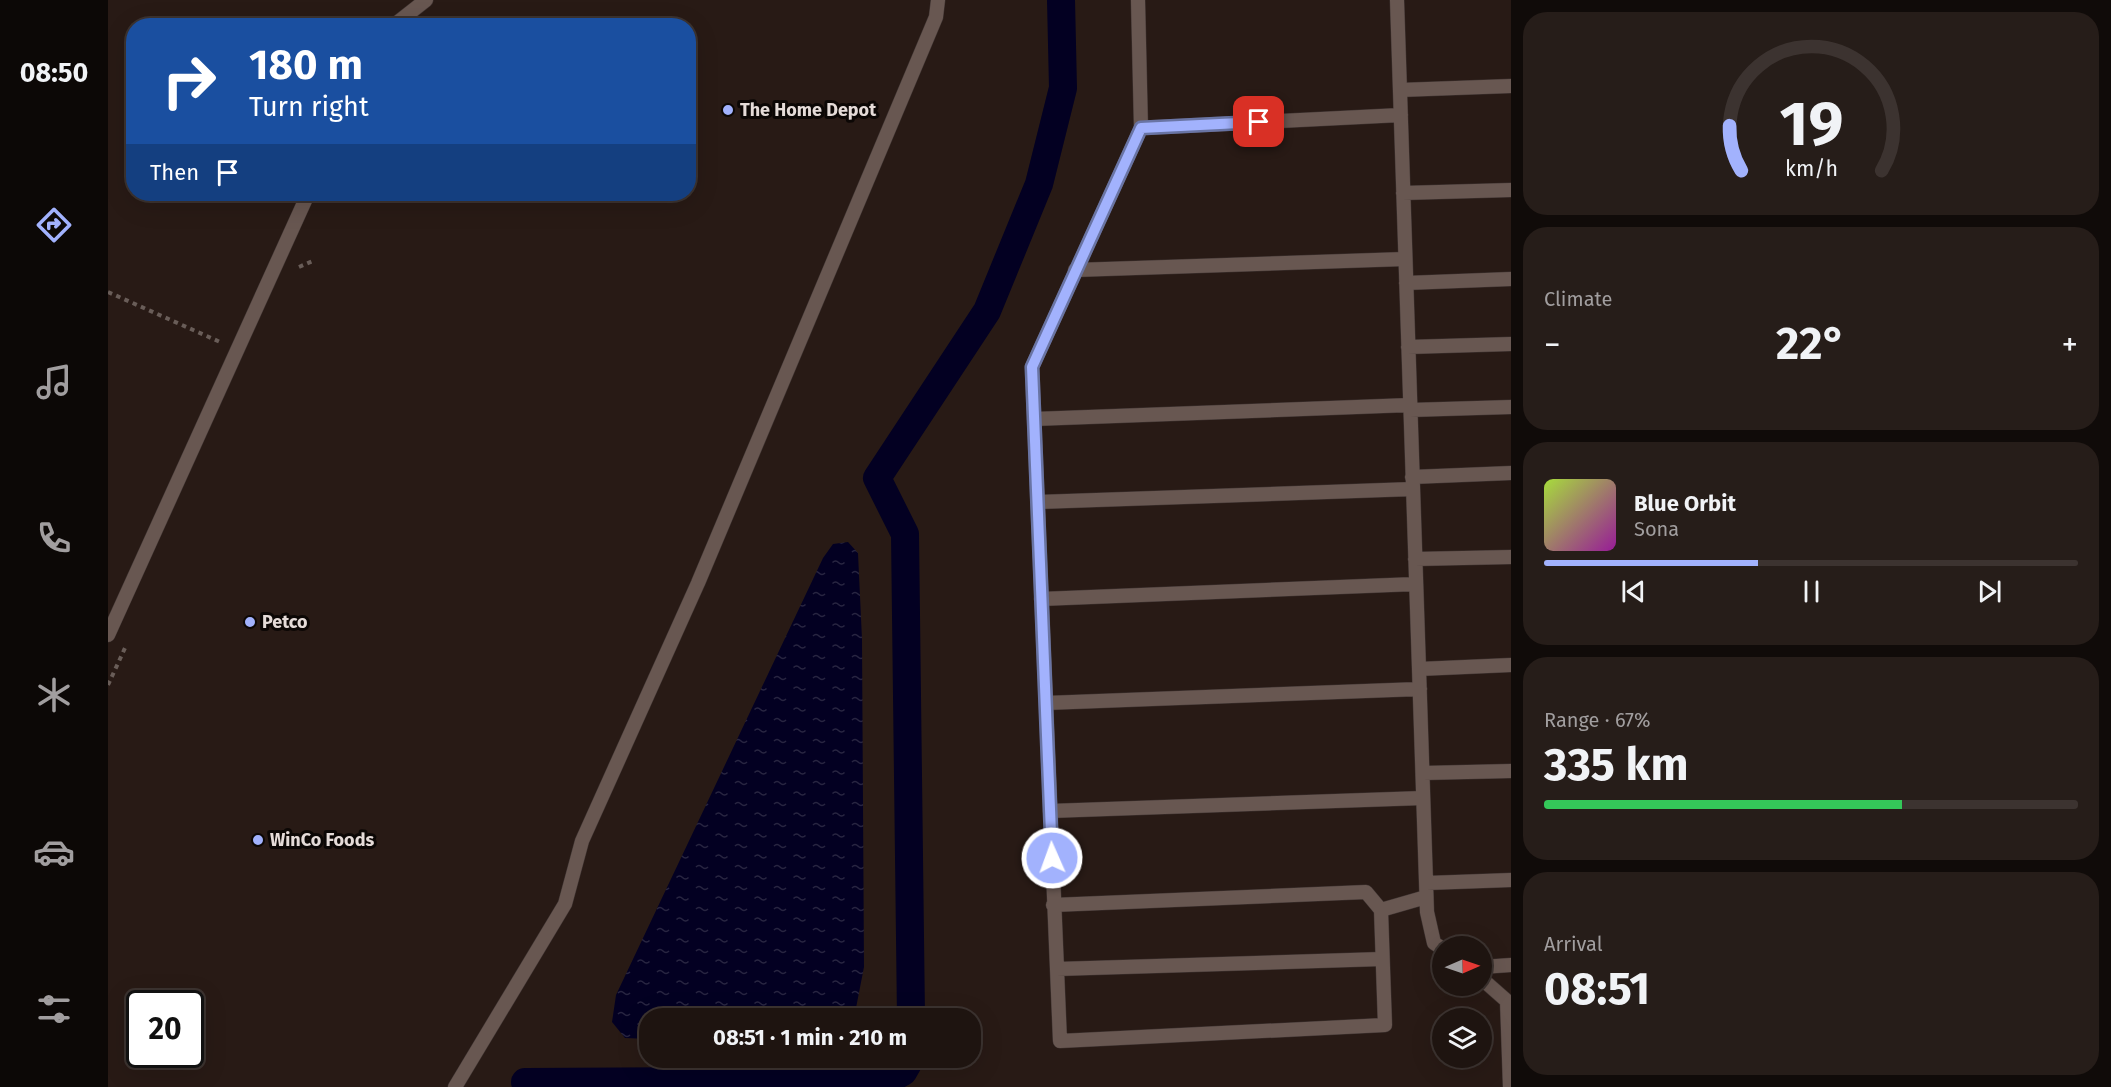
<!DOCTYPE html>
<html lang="en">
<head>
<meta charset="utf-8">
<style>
  body { margin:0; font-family:"Fira Sans",sans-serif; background:#261d19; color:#f1f3f6; height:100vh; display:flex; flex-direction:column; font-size:22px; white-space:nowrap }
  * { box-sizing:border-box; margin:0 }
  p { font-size:20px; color:#a19e9f }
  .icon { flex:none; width:33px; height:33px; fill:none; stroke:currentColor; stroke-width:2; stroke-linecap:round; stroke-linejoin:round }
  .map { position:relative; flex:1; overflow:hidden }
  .panel { display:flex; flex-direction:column; gap:12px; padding:12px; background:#100b09; width:600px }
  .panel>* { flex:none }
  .hud { position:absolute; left:18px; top:18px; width:570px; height:183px; border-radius:24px; box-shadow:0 6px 24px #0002,0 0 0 2px #3c3330; background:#1a4fa0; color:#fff; overflow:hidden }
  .needle { width:39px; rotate:88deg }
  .tools { position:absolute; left:1324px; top:936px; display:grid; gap:12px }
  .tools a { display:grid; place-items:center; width:60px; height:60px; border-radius:50%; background:#1e1410; box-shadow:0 6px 24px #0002,0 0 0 2px #3c3330; font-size:30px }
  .speed { position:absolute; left:18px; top:990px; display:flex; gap:12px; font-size:30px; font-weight:700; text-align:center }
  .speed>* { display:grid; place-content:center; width:78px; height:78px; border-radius:50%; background:#1e1410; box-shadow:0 6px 24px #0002,0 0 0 2px #3c3330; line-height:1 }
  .speed .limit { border:3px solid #111; border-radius:9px; background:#fff; color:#111 }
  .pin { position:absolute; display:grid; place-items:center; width:51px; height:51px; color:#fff; margin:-26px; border-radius:12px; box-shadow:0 3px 9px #0006 }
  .me { position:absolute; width:66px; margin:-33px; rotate:358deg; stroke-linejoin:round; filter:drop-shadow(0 0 4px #0008) }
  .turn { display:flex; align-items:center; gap:21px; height:126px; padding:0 24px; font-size:27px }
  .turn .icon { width:78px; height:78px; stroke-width:2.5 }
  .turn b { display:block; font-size:42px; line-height:51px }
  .then { display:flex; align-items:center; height:57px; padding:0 24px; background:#0003; gap:12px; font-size:22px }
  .big { font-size:45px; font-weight:700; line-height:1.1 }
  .panel .card { flex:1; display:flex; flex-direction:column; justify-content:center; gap:9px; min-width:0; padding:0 21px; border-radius:24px; background:#261d19 }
  .panel .dial { align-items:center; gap:0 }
  .dial svg { height:156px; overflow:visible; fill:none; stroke:#3c3330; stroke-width:7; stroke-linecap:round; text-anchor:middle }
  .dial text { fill:#f1f3f6; stroke:none }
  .song { display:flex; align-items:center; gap:18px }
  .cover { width:72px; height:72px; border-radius:9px; background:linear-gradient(135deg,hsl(80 70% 55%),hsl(300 70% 35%)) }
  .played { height:6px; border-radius:3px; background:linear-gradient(90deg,#a2b2fd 40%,#3c3330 40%) }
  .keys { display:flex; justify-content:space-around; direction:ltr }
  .heat { display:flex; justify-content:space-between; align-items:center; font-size:33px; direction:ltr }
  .charge { height:9px; border-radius:4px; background:linear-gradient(90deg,#34c759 67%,#3c3330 0) }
  .trip { position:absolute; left:531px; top:1008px; width:342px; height:60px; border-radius:24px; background:#1e1410; box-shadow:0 6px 24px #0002,0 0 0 2px #3c3330; font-weight:700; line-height:60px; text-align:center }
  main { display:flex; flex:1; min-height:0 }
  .dock { display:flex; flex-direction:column; width:108px; justify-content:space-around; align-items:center; background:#0c0806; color:#a19e9f }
  .dock .icon { width:42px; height:42px }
  .dock .active { color:#a2b2fd }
  .dock b { font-size:27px; color:#f1f3f6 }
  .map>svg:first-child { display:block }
  .water { fill:url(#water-ripples) }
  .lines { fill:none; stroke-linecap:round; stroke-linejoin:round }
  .canal { stroke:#030022; stroke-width:28 }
  .lane-casing { stroke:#3f3432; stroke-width:15 }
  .path { stroke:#695d58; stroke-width:4; stroke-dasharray:4.5 4.5; stroke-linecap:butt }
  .lane { stroke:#685751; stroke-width:14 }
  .route-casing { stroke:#6974a4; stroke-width:15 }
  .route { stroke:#a2b2fd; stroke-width:10 }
  .poi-dot { fill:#a2b2fd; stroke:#0c0705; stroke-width:2 }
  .labels { text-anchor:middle; stroke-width:6; stroke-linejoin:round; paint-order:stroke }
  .poi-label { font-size:18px; font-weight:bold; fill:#e5dbd8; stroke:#0c0705; text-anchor:start }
</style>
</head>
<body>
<main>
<nav class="dock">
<b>08:50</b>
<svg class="icon active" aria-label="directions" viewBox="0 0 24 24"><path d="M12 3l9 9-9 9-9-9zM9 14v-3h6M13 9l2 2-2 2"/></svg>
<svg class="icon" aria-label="music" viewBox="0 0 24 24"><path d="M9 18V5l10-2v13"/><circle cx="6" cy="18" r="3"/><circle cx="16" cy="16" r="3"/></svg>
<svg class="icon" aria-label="phone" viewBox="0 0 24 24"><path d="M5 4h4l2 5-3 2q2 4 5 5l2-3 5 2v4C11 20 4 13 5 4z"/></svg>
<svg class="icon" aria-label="climate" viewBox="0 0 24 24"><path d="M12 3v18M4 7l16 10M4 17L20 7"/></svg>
<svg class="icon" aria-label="car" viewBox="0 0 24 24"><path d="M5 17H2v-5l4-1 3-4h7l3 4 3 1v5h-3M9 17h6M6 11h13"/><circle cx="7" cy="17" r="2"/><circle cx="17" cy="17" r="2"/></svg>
<svg class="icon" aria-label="filters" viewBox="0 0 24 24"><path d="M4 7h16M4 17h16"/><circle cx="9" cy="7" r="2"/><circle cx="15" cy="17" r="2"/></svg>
</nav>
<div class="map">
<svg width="1403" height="1087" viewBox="0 0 1403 1087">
  <defs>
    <pattern id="water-ripples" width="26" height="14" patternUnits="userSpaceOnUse" patternTransform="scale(1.5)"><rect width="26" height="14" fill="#030022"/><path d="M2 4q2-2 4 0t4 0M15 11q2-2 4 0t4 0" fill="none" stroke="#282541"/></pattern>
  </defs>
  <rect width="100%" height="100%" fill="#281a15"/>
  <!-- water -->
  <path class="water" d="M740,542L750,553L754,639L756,967L748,1008L742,1018H542L541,1039L517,1038L504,1022L508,995L715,558L725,544Z"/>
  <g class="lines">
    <!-- canal -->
    <path class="canal" d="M803,1018L797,534L769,478L879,311L931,184L955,88L953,0
      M417,1082L780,1080L795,1072L803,1058"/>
    <defs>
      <path id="lane" d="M1030,0L1033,128L924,367L952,1041L1277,1025L1273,910L1318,897
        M1289,0L1319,912L1326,943L1335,949
        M285,26L318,0
        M1292,90L1403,86
        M1033,128L1293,115
        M1295,193L1403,190
        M967,270L1297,259
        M1298,283L1403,279
        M1300,347L1403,344
        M1302,410L1403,407
        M926,419L1302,405
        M1304,477L1403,473
        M930,502L1305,489
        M1307,559L1403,557
        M933,599L1308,584
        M0,635L200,194
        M1311,669L1403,665
        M938,703L1312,689
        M1315,773L1403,771
        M942,811L1315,798
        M1319,883L1403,880
        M945,905L1258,892L1273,910
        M1374,967L1403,965
        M949,969L1274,959
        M1374,979L1399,1001L1402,1087
        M347,1087L457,904L474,841L590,583L828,17L830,0"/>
    </defs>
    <!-- lane casing -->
    <use href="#lane" class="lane-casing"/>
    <!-- path -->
    <path class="path" d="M191,267L207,260
      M0,292L112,342
      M0,685L17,648"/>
    <!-- lane -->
    <use href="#lane" class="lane"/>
  </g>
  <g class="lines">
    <defs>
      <path id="route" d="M944,858L924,367L1033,128L1151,122"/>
    </defs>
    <!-- route casing -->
    <use href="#route" class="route-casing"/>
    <!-- route -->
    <use href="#route" class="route"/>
  </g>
  <!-- markers -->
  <g class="poi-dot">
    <circle cx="620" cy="110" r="6"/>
    <circle cx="142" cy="622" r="6"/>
    <circle cx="150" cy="840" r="6"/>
  </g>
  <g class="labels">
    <!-- poi labels -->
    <g class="poi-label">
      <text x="632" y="116">The Home Depot</text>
      <text x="154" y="628">Petco</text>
      <text x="162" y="846">WinCo Foods</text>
    </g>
  </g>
</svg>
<div class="tools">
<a><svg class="needle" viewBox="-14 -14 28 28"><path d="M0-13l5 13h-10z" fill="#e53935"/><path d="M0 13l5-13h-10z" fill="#a19e9f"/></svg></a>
<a><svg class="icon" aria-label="layers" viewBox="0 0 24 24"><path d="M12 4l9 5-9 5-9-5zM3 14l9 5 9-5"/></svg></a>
</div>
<div class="speed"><div class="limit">20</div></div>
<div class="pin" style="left:1151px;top:122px;background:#d93025"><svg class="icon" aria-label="arrive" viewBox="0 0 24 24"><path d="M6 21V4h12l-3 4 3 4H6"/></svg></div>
<svg class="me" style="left:944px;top:858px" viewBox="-20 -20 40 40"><circle r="17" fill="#a2b2fd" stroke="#fff" stroke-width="3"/><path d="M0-11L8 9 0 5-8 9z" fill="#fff"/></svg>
<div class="trip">08:51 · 1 min · 210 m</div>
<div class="hud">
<div class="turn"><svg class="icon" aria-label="right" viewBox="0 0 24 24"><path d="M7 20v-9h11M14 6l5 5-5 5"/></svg><div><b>180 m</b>Turn right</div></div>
<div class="then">Then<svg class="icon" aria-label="arrive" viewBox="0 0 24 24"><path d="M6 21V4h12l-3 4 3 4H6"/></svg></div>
</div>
</div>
<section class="panel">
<div class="card dial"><svg viewBox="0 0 100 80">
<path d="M14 69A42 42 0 1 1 86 69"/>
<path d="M14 69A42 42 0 0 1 8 46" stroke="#a2b2fd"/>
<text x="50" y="56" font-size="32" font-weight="700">19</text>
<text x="50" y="72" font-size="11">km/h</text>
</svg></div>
<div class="card"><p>Climate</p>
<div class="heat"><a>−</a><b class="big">22°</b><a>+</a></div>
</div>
<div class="card">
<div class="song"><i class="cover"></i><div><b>Blue Orbit</b><p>Sona</p></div></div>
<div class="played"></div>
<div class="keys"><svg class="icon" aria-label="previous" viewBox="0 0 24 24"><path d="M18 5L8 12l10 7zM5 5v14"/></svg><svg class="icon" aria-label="pause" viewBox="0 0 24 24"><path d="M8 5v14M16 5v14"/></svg><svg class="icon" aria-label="next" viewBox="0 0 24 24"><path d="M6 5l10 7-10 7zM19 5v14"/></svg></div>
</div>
<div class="card"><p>Range · 67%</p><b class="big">335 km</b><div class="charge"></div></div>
<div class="card"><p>Arrival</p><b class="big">08:51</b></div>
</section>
</main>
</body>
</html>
